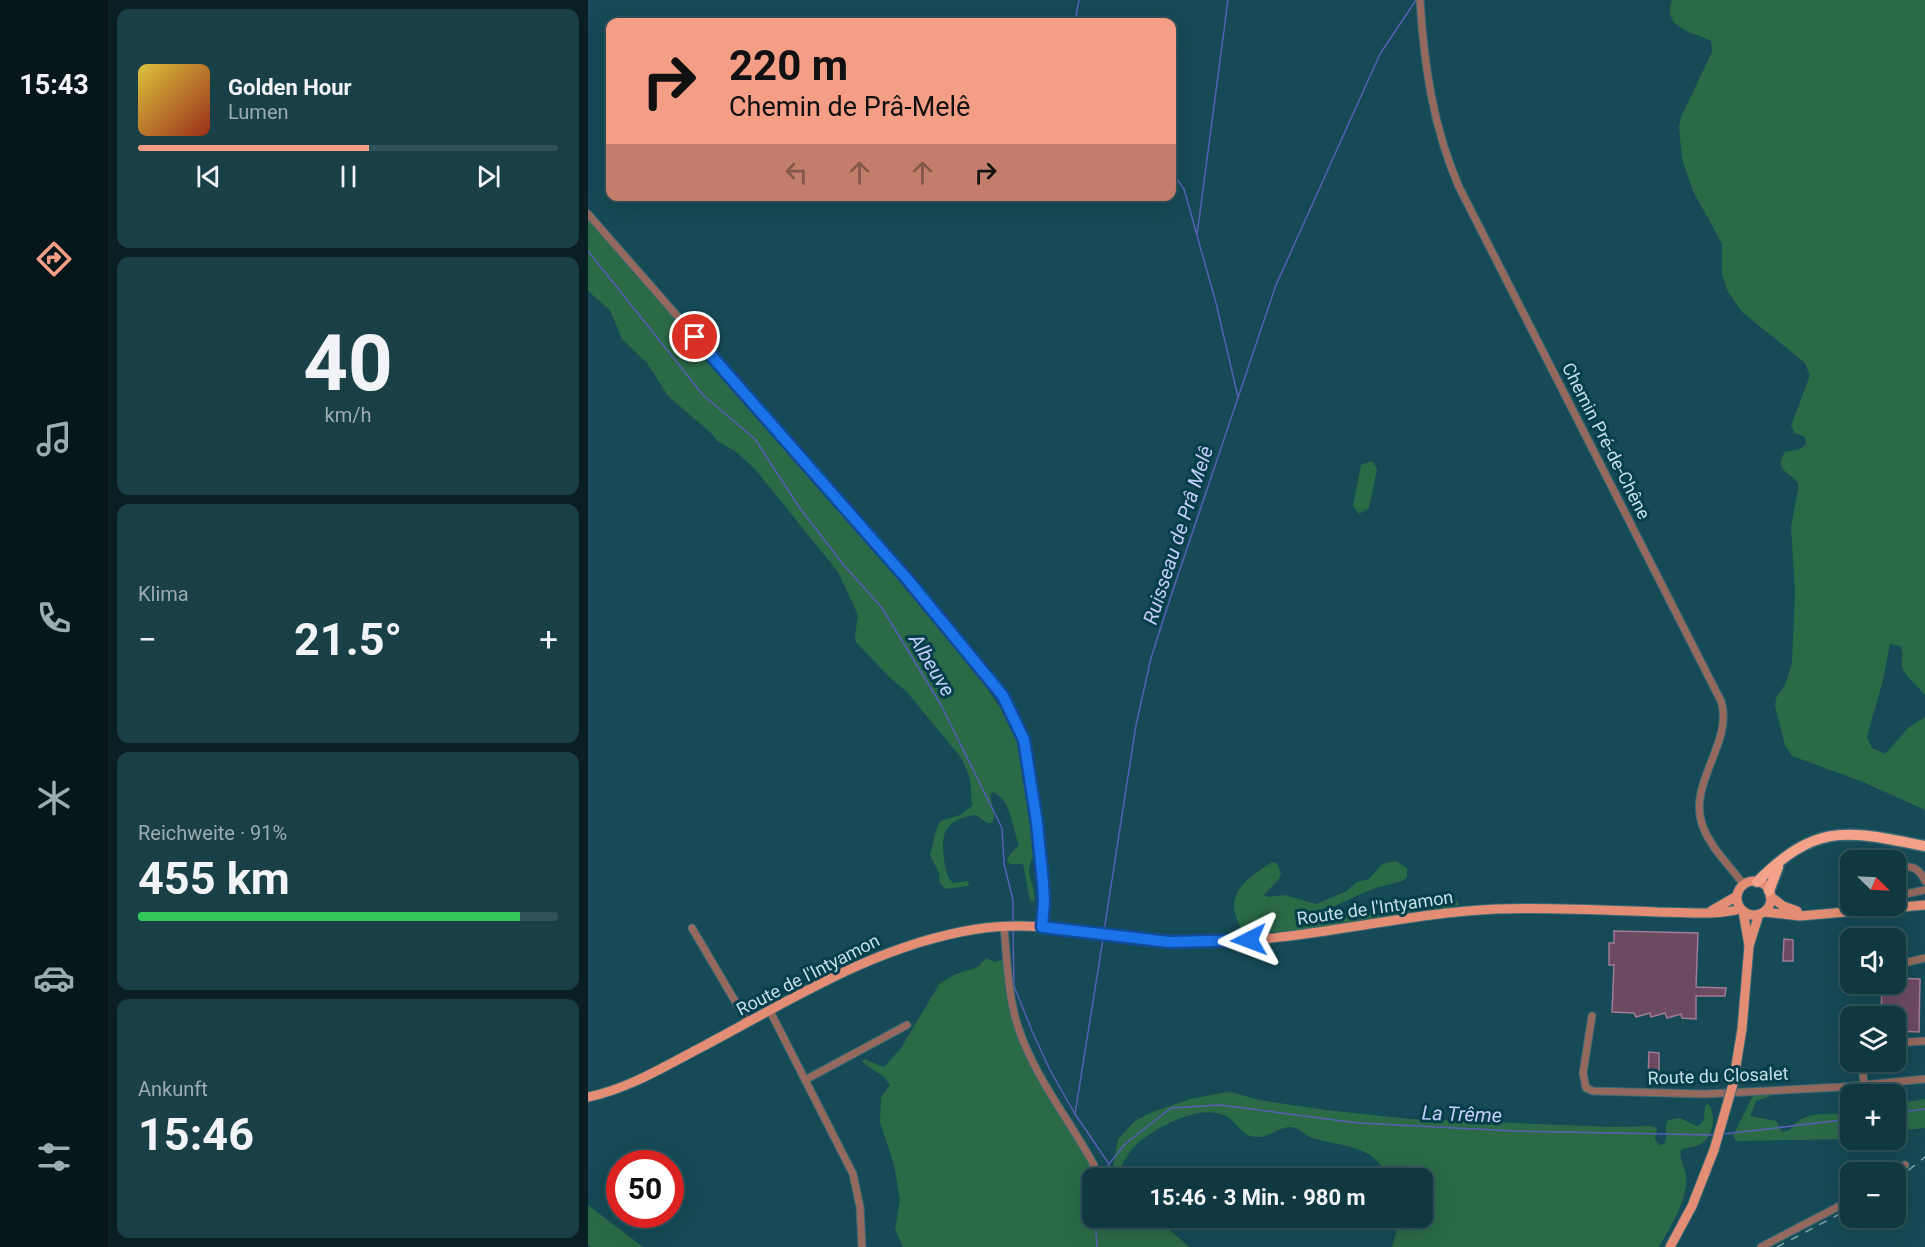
<!DOCTYPE html>
<html lang="de">
<head>
<meta charset="utf-8">
<style>
  body { margin:0; font-family:Roboto,sans-serif; background:#193f47; color:#f1f3f6; height:100vh; display:flex; flex-direction:column; font-size:22px; white-space:nowrap }
  * { box-sizing:border-box; margin:0 }
  p { font-size:20px; color:#9cacb1 }
  .icon { flex:none; width:33px; height:33px; fill:none; stroke:currentColor; stroke-width:2; stroke-linecap:round; stroke-linejoin:round }
  .map { position:relative; flex:1; overflow:hidden }
  .sheet { display:flex; flex-direction:column; gap:9px; padding:9px; background:#091f23; width:480px }
  .sheet>* { flex:none }
  .guide { position:absolute; left:18px; top:18px; width:570px; height:183px; border-radius:12px; box-shadow:0 6px 24px #0002,0 0 0 2px #305259; background:#f49e86; color:#111; overflow:hidden }
  .needle { width:39px; rotate:114deg }
  .buttons { position:absolute; left:1252px; top:850px; display:grid; gap:12px }
  .buttons a { display:grid; place-items:center; width:66px; height:66px; border-radius:12px; background:#103840; box-shadow:0 6px 24px #0002,0 0 0 2px #305259; font-size:30px }
  .speed { position:absolute; left:18px; top:1150px; display:flex; gap:12px; font-size:30px; font-weight:700; text-align:center }
  .speed>* { display:grid; place-content:center; width:78px; height:78px; border-radius:50%; background:#103840; box-shadow:0 6px 24px #0002,0 0 0 2px #305259; line-height:1 }
  .speed .limit { border:9px solid #d22; background:#fff; color:#111 }
  .pin { position:absolute; display:grid; place-items:center; width:51px; height:51px; color:#fff; margin:-26px; border:3px solid #fff; border-radius:50%; box-shadow:0 2px 6px #0007 }
  .me { position:absolute; width:66px; margin:-33px; rotate:267deg; stroke-linejoin:round; filter:drop-shadow(0 0 4px #0008) }
  .turn { display:flex; align-items:center; gap:21px; height:126px; padding:0 24px; font-size:27px }
  .turn .icon { width:78px; height:78px; stroke-width:2.5 }
  .turn b { display:block; font-size:42px; line-height:51px }
  .lanes { display:flex; align-items:center; height:57px; padding:0 24px; background:#0003; justify-content:center; gap:30px; direction:ltr }
  .lanes .off { opacity:.35 }
  .big { font-size:45px; font-weight:700; line-height:1.1 }
  .sheet .card { flex:1; display:flex; flex-direction:column; justify-content:center; gap:9px; min-width:0; padding:0 21px; border-radius:12px; background:#193f47 }
  .sheet .dial { align-items:center; gap:0 }
  .dial b { font-size:78px; line-height:1 }
  .song { display:flex; align-items:center; gap:18px }
  .cover { width:72px; height:72px; border-radius:9px; background:linear-gradient(135deg,hsl(50 70% 55%),hsl(10 70% 35%)) }
  .played { height:6px; border-radius:3px; background:linear-gradient(90deg,#f49e86 55%,#305259 55%) }
  .keys { display:flex; justify-content:space-around; direction:ltr }
  .heat { display:flex; justify-content:space-between; align-items:center; font-size:33px; direction:ltr }
  .charge { height:9px; border-radius:4px; background:linear-gradient(90deg,#34c759 91%,#305259 0) }
  .trip { position:absolute; left:494px; top:1168px; width:351px; height:60px; border-radius:12px; background:#103840; box-shadow:0 6px 24px #0002,0 0 0 2px #305259; font-weight:700; line-height:60px; text-align:center }
  main { display:flex; flex:1; min-height:0 }
  .menu { display:flex; flex-direction:column; width:108px; justify-content:space-around; align-items:center; background:#06161a; color:#9cacb1 }
  .menu .icon { width:42px; height:42px }
  .menu .selected { color:#f49e86 }
  .menu b { font-size:27px; color:#f1f3f6 }
  .map>svg:first-child { display:block }
  .green { fill:#2a6a47 }
  .lines { fill:none; stroke-linecap:round; stroke-linejoin:round }
  .stream { stroke:#5760b4; stroke-width:1.5 }
  .building { fill:#6b4a62; stroke:#9f7b95; stroke-width:1.5 }
  .minor-casing { stroke:#386873; stroke-width:9 }
  .major-casing { stroke:#386873; stroke-width:11 }
  .highway-casing { stroke:#386873; stroke-width:13 }
  .minor { stroke:#95695d; stroke-width:7 }
  .major { stroke:#e38d74; stroke-width:9 }
  .highway { stroke:#f5a28a; stroke-width:10 }
  .rail { stroke:#81a6af; stroke-width:1.5; stroke-dasharray:8 8; stroke-linecap:butt }
  .major-bridge-casing { stroke:#386873; stroke-width:11; stroke-linecap:butt }
  .major-bridge { stroke:#e38d74; stroke-width:9 }
  .route-casing { stroke:#114b97; stroke-width:15 }
  .route { stroke:#1a73e8; stroke-width:10 }
  .labels { text-anchor:middle; stroke-width:6; stroke-linejoin:round; paint-order:stroke }
  .street-label { font-size:18px; fill:#c5dfe6; stroke:#063f4b }
  .water-label { font-size:20px; font-style:italic; fill:#c4cdfa; stroke:#063f4b }
</style>
</head>
<body>
<main>
<nav class="menu">
<b>15:43</b>
<svg class="icon selected" aria-label="directions" viewBox="0 0 24 24"><path d="M12 3l9 9-9 9-9-9zM9 14v-3h6M13 9l2 2-2 2"/></svg>
<svg class="icon" aria-label="music" viewBox="0 0 24 24"><path d="M9 18V5l10-2v13"/><circle cx="6" cy="18" r="3"/><circle cx="16" cy="16" r="3"/></svg>
<svg class="icon" aria-label="phone" viewBox="0 0 24 24"><path d="M5 4h4l2 5-3 2q2 4 5 5l2-3 5 2v4C11 20 4 13 5 4z"/></svg>
<svg class="icon" aria-label="climate" viewBox="0 0 24 24"><path d="M12 3v18M4 7l16 10M4 17L20 7"/></svg>
<svg class="icon" aria-label="car" viewBox="0 0 24 24"><path d="M5 17H2v-5l4-1 3-4h7l3 4 3 1v5h-3M9 17h6M6 11h13"/><circle cx="7" cy="17" r="2"/><circle cx="17" cy="17" r="2"/></svg>
<svg class="icon" aria-label="filters" viewBox="0 0 24 24"><path d="M4 7h16M4 17h16"/><circle cx="9" cy="7" r="2"/><circle cx="15" cy="17" r="2"/></svg>
</nav>
<section class="sheet">
<div class="card">
<div class="song"><i class="cover"></i><div><b>Golden Hour</b><p>Lumen</p></div></div>
<div class="played"></div>
<div class="keys"><svg class="icon" aria-label="previous" viewBox="0 0 24 24"><path d="M18 5L8 12l10 7zM5 5v14"/></svg><svg class="icon" aria-label="pause" viewBox="0 0 24 24"><path d="M8 5v14M16 5v14"/></svg><svg class="icon" aria-label="next" viewBox="0 0 24 24"><path d="M6 5l10 7-10 7zM19 5v14"/></svg></div>
</div>
<div class="card dial"><b>40</b><p>km/h</p></div>
<div class="card"><p>Klima</p>
<div class="heat"><a>−</a><b class="big">21.5°</b><a>+</a></div>
</div>
<div class="card"><p>Reichweite · 91%</p><b class="big">455 km</b><div class="charge"></div></div>
<div class="card"><p>Ankunft</p><b class="big">15:46</b></div>
</section>
<div class="map">
<svg width="1337" height="1247" viewBox="0 0 1337 1247">
  <rect width="100%" height="100%" fill="#154a56"/>
  <!-- green -->
  <path class="green" d="M1084,0H1337V695C1331,687 1316,676 1314,666C1313,658 1317,654 1312,646L1302,644L1295,680L1279,737L1284,748L1297,754L1320,728L1337,717V810L1275,782L1204,756L1197,745L1187,706L1188,698L1198,683L1204,663L1207,592L1203,527L1210,489V483C1201,471 1185,470 1197,452L1212,449L1218,444L1217,437L1207,433L1203,426L1222,375L1216,362L1154,312L1139,290L1134,274V244L1105,191L1094,159L1091,127L1093,117L1124,52L1123,41C1104,31 1074,29 1084,0Z
    M0,212L162,405L314,567L319,575L325,596L370,645L427,730C441,761 448,814 447,848C447,856 441,862 441,870C441,881 449,891 446,901L442,900L435,864H422L419,861L420,857L431,845C424,828 424,802 406,792L402,794L406,817L404,823H399L388,815C360,818 352,832 356,857C357,867 358,876 365,883L380,881L381,886L357,889L352,883L351,873L342,855C345,846 347,827 353,821L372,815L384,806L382,779L374,759L319,692L301,677L268,642L267,636L270,615L250,572L167,469L147,451L129,441L123,433L80,396L59,363L34,339L22,310L0,291Z
    M784,461L789,469L781,508L771,514L765,506L773,465Z
    M808,861L819,868V877L814,881L784,889L731,913V917L865,900L870,901L871,905L851,910L706,932H659C653,929 651,925 648,917C639,889 664,876 684,862L689,863L693,873L691,879L676,895L680,897L697,895L728,904L757,892L769,882L781,879L794,864Z
    M398,958L407,962L415,959L418,974L417,991L425,995C435,1031 448,1066 467,1099C482,1124 504,1146 509,1176L525,1166L530,1139L547,1121L562,1113L602,1099L634,1093L643,1092L671,1100L738,1110L822,1119L1025,1127L1062,1126L1069,1128L1067,1140L1072,1145L1076,1144C1081,1136 1075,1128 1080,1120L1092,1118L1109,1126L1113,1124L1116,1119L1117,1106L1120,1103C1129,1115 1126,1138 1111,1145C1105,1148 1098,1147 1093,1150C1091,1160 1098,1168 1098,1177C1100,1201 1082,1227 1071,1247H804L812,1218H834V1179H801C797,1173 794,1165 788,1160C773,1145 743,1144 724,1138C717,1135 712,1128 704,1127C691,1126 682,1138 669,1137C653,1137 649,1121 636,1115C610,1104 566,1128 548,1145C540,1153 535,1163 530,1172L532,1179H504V1218H568L601,1247H315L307,1229L312,1199L306,1165L292,1122L293,1097L302,1085L296,1077L274,1062L276,1059L296,1067L313,1048L352,983L368,974L390,967Z
    M1169,1094H1182L1183,1096L1168,1101L1162,1116L1188,1121L1194,1132C1204,1132 1205,1123 1214,1119C1229,1111 1246,1115 1263,1113V1139L1148,1141L1145,1136L1165,1096Z
    M1337,1099V1128L1308,1131V1104Z
    M0,1205L55,1247H3L0,1245Z"/>
  <g class="lines">
    <!-- stream -->
    <path class="stream" d="M487,22L491,0
      M584,172L596,189L628,303L650,397
      M609,235L640,0
      M0,251L115,395L167,439L211,507L254,563L294,608L353,705L414,828L416,864L425,900V921
      M425,929L426,986L444,1031L462,1070L487,1114L521,1164
      M516,931L548,725L563,658L582,599L688,285L792,54L828,0
      M1308,1113L1337,1109
      M487,1114L515,939
      M1136,1134L1263,1119
      M515,1179L521,1164L537,1144L583,1108L632,1105L770,1123L926,1131L1125,1135
      M507,1218L509,1247"/>
  </g>
  <!-- building -->
  <path class="building" d="M1026,931L1110,933L1108,987L1138,988L1137,996H1108V1019L1094,1018L1093,1014L1079,1018L1077,1013L1063,1017L1062,1013L1048,1017L1046,1013L1024,1012L1026,965H1021V943H1026Z
    M1196,939L1205,940V961H1195Z
    M1308,978L1332,979L1331,1032L1308,1031V1017H1293L1294,984H1308Z
    M1061,1052L1071,1053V1078H1060Z"/>
  <g class="lines">
    <defs>
      <path id="minor" d="M832,0C836,65 845,127 871,187L1133,701C1146,741 1100,783 1114,824C1121,846 1142,866 1156,885
        M0,214L320,580L415,696L436,740L449,823L455,883L456,902L454,927
        M1308,867C1322,865 1331,867 1337,881
        M1308,896L1337,890
        M416,927C419,960 420,996 430,1027C447,1078 481,1119 506,1165L504,1170
        M104,928L160,1023
        M1308,965L1337,958
        M1255,978L1263,975
        M182,1011L265,1174L272,1207L274,1247
        M1004,1016L995,1073L998,1088L1005,1091L1117,1094L1254,1087L1337,1079
        M1308,1043L1337,1041
        M1274,1062L1276,1085
        M217,1080L319,1025
        M1306,1173L1317,1165
        M1173,1247L1263,1200"/>
      <path id="major" d="M1149 898a17 17 0 1 1 34 0a17 17 0 1 1-34 0Z
        M1182,896L1195,906L1209,911
        M1123,911L1149,896
        M1155,911L1161,946
        M1176,912L1212,916L1337,905
        M1145,1084L1154,1029L1161,946L1171,914
        M0,1097C39,1089 74,1068 110,1049C200,1002 286,945 389,929C461,918 532,941 604,942C706,944 806,914 908,909C961,907 1016,910 1069,912C1098,912 1125,916 1153,909
        M1082,1247L1104,1206L1126,1150"/>
      <path id="highway" d="M1169,882C1230,821 1259,831 1337,846
        M1181,891L1190,867"/>
    </defs>
    <!-- minor casing -->
    <use href="#minor" class="minor-casing"/>
    <!-- major casing -->
    <use href="#major" class="major-casing"/>
    <!-- highway casing -->
    <use href="#highway" class="highway-casing"/>
    <!-- minor -->
    <use href="#minor" class="minor"/>
    <!-- major -->
    <use href="#major" class="major"/>
    <!-- highway -->
    <use href="#highway" class="highway"/>
    <!-- rail -->
    <path class="rail" d="M1308,1180L1337,1157
      M1189,1247L1263,1208"/>
    <defs>
      <path id="major-bridge" d="M1126,1150L1145,1084"/>
    </defs>
    <!-- major-bridge casing -->
    <use href="#major-bridge" class="major-bridge-casing"/>
    <!-- major-bridge -->
    <use href="#major-bridge" class="major-bridge"/>
  </g>
  <g class="lines">
    <defs>
      <path id="route" d="M107,337L320,580L415,696L436,740L449,823L455,883L456,902L454,927L581,942L661,940"/>
    </defs>
    <!-- route casing -->
    <use href="#route" class="route-casing"/>
    <!-- route -->
    <use href="#route" class="route"/>
  </g>
  <g class="labels">
    <!-- street labels -->
    <g class="street-label">
      <text transform="translate(1018 441) rotate(63)" y="6">Chemin Pré-de-Chêne</text>
      <text transform="translate(787 908) rotate(-8)" y="6">Route de l'Intyamon</text>
      <text transform="translate(220 975) rotate(-27)" y="6">Route de l'Intyamon</text>
      <text transform="translate(1130 1076) rotate(-2)" y="6">Route du Closalet</text>
    </g>
    <!-- water labels -->
    <g class="water-label">
      <text transform="translate(590 535) rotate(-72)" y="7">Ruisseau de Prâ Melê</text>
      <text transform="translate(344 665) rotate(59)" y="7">Albeuve</text>
      <text transform="translate(874 1114) rotate(2)" y="7">La Trême</text>
    </g>
  </g>
</svg>
<div class="buttons">
<a><svg class="needle" viewBox="-14 -14 28 28"><path d="M0-13l5 13h-10z" fill="#e53935"/><path d="M0 13l5-13h-10z" fill="#9cacb1"/></svg></a>
<a><svg class="icon" aria-label="sound" viewBox="0 0 24 24"><path d="M4 9h4l5-4v14l-5-4H4zM17 9q2 3 0 6"/></svg></a>
<a><svg class="icon" aria-label="layers" viewBox="0 0 24 24"><path d="M12 4l9 5-9 5-9-5zM3 14l9 5 9-5"/></svg></a>
<a>+</a>
<a>−</a>
</div>
<div class="speed"><div class="limit">50</div></div>
<div class="pin" style="left:107px;top:337px;background:#d93025"><svg class="icon" aria-label="arrive" viewBox="0 0 24 24"><path d="M6 21V4h12l-3 4 3 4H6"/></svg></div>
<svg class="me" style="left:661px;top:940px" viewBox="-20 -20 40 40"><path d="M0-17L14 15 0 8-14 15z" fill="#1a73e8" stroke="#fff" stroke-width="4"/></svg>
<div class="trip">15:46 · 3 Min. · 980 m</div>
<div class="guide">
<div class="turn"><svg class="icon" aria-label="right" viewBox="0 0 24 24"><path d="M7 20v-9h11M14 6l5 5-5 5"/></svg><div><b>220 m</b>Chemin de Prâ-Melê</div></div>
<div class="lanes"><svg class="icon off" aria-label="left" viewBox="0 0 24 24"><path d="M17 20v-9H6M10 6l-5 5 5 5"/></svg><svg class="icon off" aria-label="ahead" viewBox="0 0 24 24"><path d="M12 20V5M6 11l6-6 6 6"/></svg><svg class="icon off" aria-label="ahead" viewBox="0 0 24 24"><path d="M12 20V5M6 11l6-6 6 6"/></svg><svg class="icon" aria-label="right" viewBox="0 0 24 24"><path d="M7 20v-9h11M14 6l5 5-5 5"/></svg></div>
</div>
</div>
</main>
</body>
</html>
